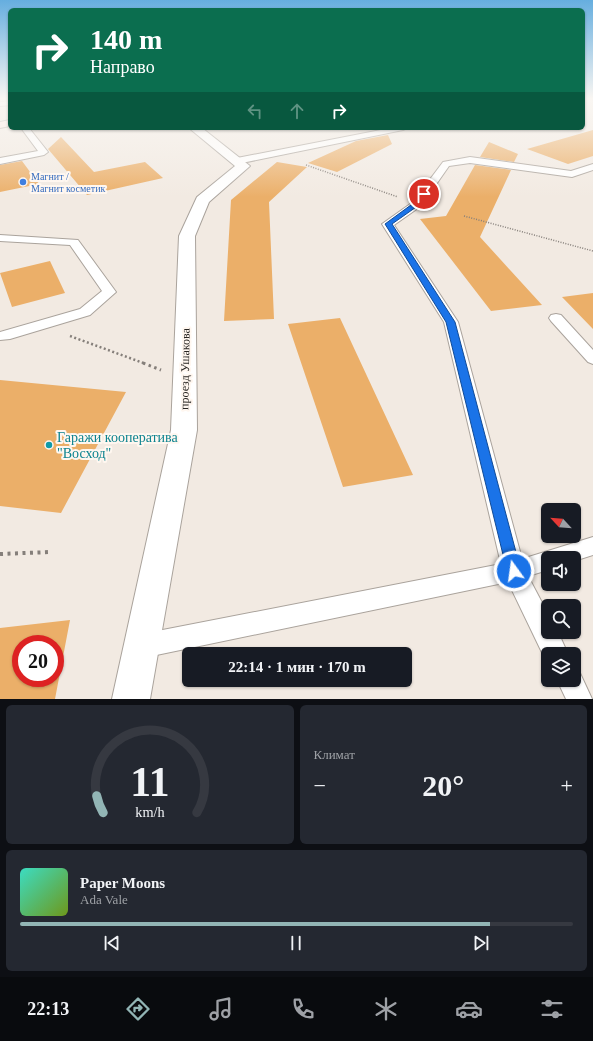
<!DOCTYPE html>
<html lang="ru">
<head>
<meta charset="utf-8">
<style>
  body { margin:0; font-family:Georgia,serif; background:#242831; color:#f1f3f6; height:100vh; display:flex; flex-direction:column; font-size:15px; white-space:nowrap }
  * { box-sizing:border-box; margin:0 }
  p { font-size:13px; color:#9ea1a6 }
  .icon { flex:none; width:22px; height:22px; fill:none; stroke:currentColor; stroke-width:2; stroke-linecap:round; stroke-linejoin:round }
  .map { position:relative; height:699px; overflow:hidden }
  .panel { display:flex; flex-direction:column; gap:6px; padding:6px; background:#0d0f14; flex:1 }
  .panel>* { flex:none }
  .top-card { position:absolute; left:8px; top:8px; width:577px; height:122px; border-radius:6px; box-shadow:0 1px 3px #0004; background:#0b6e4f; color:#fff; overflow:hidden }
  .needle { width:26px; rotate:296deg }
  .tools { position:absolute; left:541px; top:503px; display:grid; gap:8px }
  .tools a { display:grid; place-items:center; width:40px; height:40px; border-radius:6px; background:#171b24; box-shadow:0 1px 3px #0004; font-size:20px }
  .speed { position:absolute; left:12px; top:635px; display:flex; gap:8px; font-size:20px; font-weight:700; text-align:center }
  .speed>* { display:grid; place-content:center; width:52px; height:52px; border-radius:50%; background:#171b24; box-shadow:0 1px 3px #0004; line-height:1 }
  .speed .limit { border:6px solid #d22; background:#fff; color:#111 }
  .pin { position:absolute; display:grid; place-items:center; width:34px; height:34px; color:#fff; margin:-17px; border:2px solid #fff; border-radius:50%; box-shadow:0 1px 4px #0007 }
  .me { position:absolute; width:44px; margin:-22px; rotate:346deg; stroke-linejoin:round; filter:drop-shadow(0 0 3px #0008) }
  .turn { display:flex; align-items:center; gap:14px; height:84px; padding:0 16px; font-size:18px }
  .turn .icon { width:52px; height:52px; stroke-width:2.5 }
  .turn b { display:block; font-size:28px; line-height:34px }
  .lanes { display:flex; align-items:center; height:38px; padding:0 16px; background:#0003; justify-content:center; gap:20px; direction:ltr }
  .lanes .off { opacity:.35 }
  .big { font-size:30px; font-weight:600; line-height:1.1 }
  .panel .tile { flex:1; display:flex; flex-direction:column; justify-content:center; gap:6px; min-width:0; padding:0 14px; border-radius:6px; background:#242831 }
  .panel .dial { align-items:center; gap:0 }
  .dial svg { height:104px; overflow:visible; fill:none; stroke:#363941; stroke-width:7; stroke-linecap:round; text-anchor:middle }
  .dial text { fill:#f1f3f6; stroke:none }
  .song { display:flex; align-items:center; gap:12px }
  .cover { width:48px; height:48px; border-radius:6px; background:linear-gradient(135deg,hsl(170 70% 55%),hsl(80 70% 35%)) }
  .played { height:4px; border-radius:2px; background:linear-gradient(90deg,#92b5b5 85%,#363941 85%) }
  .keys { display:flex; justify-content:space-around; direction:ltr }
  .heat { display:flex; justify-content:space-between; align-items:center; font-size:22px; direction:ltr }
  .panel .tiles { flex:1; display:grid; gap:6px; grid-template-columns:1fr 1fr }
  .tile:last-child { grid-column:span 2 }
  .trip { position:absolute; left:182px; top:647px; width:230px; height:40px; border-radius:6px; background:#171b24; box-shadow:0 1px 3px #0004; font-weight:600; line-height:40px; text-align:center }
  .tab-bar { display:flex; height:64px; justify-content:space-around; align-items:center; background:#090b0e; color:#9ea1a6 }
  .tab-bar .icon { width:28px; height:28px }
  .tab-bar .selected { color:#92b5b5 }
  .tab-bar b { font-size:18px; color:#f1f3f6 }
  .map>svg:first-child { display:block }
  .building { fill:#ebaf69; fill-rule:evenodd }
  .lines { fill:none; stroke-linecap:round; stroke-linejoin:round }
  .lane-casing { stroke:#aaa39c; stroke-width:2 }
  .street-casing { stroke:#aaa39c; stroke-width:2 }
  .secondary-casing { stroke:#aaa39c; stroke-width:2 }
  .path-far3 { stroke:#857f7a; stroke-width:1.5; stroke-dasharray:1 1.5; stroke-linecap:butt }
  .path-far2 { stroke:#857f7a; stroke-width:2.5; stroke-dasharray:2 2.5; stroke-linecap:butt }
  .path-far1 { stroke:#857f7a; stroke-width:3; stroke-dasharray:2.5 3.5; stroke-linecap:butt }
  .path { stroke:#857f7a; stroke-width:4; stroke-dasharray:3 4.5; stroke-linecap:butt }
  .lane { fill:#fff; fill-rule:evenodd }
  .street { fill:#fff; fill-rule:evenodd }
  .secondary { fill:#fde8e4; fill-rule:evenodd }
  .route { fill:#1a73e8; stroke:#114b97 }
  .shop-dot { fill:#3f7fe0; stroke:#fff7f0; stroke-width:1.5 }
  .culture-dot { fill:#0f9aa8; stroke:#fff7f0; stroke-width:1.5 }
  .labels { text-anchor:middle; stroke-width:4; stroke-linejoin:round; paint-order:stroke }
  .far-shop-label { font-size:10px; fill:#366cbe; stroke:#fff7f0; text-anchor:start }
  .street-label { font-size:12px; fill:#272421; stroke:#fff7f0 }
  .near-culture-label { font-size:14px; fill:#0d838f; stroke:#fff7f0; text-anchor:start }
</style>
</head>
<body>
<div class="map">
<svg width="593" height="699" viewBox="0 0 593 699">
  <rect width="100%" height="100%" fill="#f2eae2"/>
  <!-- building -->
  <path class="building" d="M593,130V156L568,164L527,149Z
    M388,135L392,144L337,172L308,163L356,141Z
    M61,137L94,172L145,162L163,178L87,195L48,149Z
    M489,142L518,154L514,162L480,157Z
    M22,161L39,184L0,192V165Z
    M277,162L307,167L269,202L274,319L224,321L231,200Z
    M475,165L511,170L480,237L542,305L491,311L420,219L446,216Z
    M50,261L65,293L12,307L0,273Z
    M593,293V329L562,297Z
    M340,318L413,475L343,487L288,324Z
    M0,380L126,392L61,513L0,506Z
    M70,620L55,699H0V628ZM21,644H55V678H21Z"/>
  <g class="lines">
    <defs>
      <path id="lane" d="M10,101V105L0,106V102Z
        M21,128H29L48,152L44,155L0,164V158L38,151Z
        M391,128H407L403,130L237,164L233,161L237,158Z
        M470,157L571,171L593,164V170L572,177L470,163L449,166L421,206L394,225L458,322L522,559L593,537V555L574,561V558H548V570L528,576L548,614V632H558L568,654H548L547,663L508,582L142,658L133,655L130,646L133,637L142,634L501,564L444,322L382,224L413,202L443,162Z
        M0,235L78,240L116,292L90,315L10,339L0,340V332L80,309L102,291L70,245L0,241Z
        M556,314L561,315L593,350V364L588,362L551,321L549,318L551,315Z
        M574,669L579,671L592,699H566L557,680H574Z"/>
      <path id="street" d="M189,128H202L250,166L209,202L195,236L197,430L150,699H112L171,430L179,236L197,197L235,166Z"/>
      <path id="secondary" d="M10,120V126L0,128V122Z"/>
    </defs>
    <!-- lane casing -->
    <use href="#lane" class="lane-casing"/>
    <!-- street casing -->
    <use href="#street" class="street-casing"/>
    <!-- secondary casing -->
    <use href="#secondary" class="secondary-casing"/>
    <!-- path-far3 -->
    <path class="path-far3" d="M306,165L398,197
      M464,216L593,251"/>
    <!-- path-far2 -->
    <path class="path-far2" d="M70,336L146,364"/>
    <!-- path-far1 -->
    <path class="path-far1" d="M143,363L161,370"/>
    <!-- path -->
    <path class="path" d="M0,554L50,552"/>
    <!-- lane -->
    <use href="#lane" class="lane"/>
    <!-- street -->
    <use href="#street" class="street"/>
    <!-- secondary -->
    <use href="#secondary" class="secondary"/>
  </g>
  <!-- sky -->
  <linearGradient id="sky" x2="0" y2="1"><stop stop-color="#66aedf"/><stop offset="0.5" stop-color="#f9f6f2"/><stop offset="1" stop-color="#f9f6f2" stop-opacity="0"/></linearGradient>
  <rect width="593" height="197" fill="url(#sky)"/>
  <!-- route -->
  <path class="route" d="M422,192L427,194L419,205L392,224L455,322L521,571L519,575L514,577L509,575L507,571L446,322L385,224L415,202Z"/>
  <!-- markers -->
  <circle class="shop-dot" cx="23" cy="182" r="4"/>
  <circle class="culture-dot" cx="49" cy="445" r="4"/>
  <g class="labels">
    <!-- far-shop labels -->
    <g class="far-shop-label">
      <text x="31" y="180">Магнит /<tspan x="31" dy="12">Магнит косметик</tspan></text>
    </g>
    <!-- street labels -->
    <g class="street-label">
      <text transform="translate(185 369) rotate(-89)" y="4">проезд Ушакова</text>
    </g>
    <!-- near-culture labels -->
    <g class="near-culture-label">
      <text x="57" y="442">Гаражи кооператива<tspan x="57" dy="16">"Восход"</tspan></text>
    </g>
  </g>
</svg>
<div class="tools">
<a><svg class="needle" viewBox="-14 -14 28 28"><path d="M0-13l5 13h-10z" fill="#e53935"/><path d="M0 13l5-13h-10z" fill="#9ea1a6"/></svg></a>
<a><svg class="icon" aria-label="sound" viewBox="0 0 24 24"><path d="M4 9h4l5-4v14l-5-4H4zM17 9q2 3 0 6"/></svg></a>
<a><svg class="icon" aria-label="search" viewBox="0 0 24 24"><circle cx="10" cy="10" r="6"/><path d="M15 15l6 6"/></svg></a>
<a><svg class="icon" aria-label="layers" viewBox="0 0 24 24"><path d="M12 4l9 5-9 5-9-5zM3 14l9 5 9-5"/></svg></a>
</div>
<div class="speed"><div class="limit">20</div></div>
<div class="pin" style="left:424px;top:194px;background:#d93025"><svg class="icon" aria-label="arrive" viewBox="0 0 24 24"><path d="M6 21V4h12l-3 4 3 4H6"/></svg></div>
<svg class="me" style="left:514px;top:571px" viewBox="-20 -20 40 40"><circle r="17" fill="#1a73e8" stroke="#fff" stroke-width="3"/><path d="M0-11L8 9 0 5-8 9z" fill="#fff"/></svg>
<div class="trip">22:14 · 1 мин · 170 m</div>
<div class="top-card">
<div class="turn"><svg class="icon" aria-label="right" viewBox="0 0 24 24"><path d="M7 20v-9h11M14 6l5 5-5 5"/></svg><div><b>140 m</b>Направо</div></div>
<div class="lanes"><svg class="icon off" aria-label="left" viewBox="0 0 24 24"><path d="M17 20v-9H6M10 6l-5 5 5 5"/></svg><svg class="icon off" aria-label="ahead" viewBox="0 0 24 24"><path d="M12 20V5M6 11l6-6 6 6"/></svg><svg class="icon" aria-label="right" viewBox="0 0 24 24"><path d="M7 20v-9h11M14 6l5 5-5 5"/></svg></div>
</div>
</div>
<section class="panel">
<div class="tiles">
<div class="tile dial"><svg viewBox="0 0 100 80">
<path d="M14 69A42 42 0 1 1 86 69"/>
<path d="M14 69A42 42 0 0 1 9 56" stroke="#92b5b5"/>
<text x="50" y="56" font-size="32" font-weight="700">11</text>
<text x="50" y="72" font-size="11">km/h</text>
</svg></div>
<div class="tile"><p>Климат</p>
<div class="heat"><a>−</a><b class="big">20°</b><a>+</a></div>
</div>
<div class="tile">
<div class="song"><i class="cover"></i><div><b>Paper Moons</b><p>Ada Vale</p></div></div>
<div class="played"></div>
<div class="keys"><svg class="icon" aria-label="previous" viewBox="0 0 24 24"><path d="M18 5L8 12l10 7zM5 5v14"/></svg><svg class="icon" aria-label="pause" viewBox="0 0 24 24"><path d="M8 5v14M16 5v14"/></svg><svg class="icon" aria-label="next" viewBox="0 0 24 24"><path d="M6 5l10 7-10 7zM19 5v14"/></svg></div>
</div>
</div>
</section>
<nav class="tab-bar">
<b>22:13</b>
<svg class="icon selected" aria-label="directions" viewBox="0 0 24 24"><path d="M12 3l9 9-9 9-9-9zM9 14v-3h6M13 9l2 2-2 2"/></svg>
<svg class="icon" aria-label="music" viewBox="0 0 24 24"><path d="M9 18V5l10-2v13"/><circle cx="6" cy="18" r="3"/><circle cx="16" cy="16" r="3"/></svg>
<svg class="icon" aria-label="phone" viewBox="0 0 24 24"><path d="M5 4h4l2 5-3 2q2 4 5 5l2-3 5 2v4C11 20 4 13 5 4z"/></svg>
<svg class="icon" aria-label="climate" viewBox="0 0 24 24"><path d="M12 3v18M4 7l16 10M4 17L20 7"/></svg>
<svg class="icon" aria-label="car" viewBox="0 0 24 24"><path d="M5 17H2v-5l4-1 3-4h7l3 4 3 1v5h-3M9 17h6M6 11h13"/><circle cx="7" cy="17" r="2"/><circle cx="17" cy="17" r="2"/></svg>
<svg class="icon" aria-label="filters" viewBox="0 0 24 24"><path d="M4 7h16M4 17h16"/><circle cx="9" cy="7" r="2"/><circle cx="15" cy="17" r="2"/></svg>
</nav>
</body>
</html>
